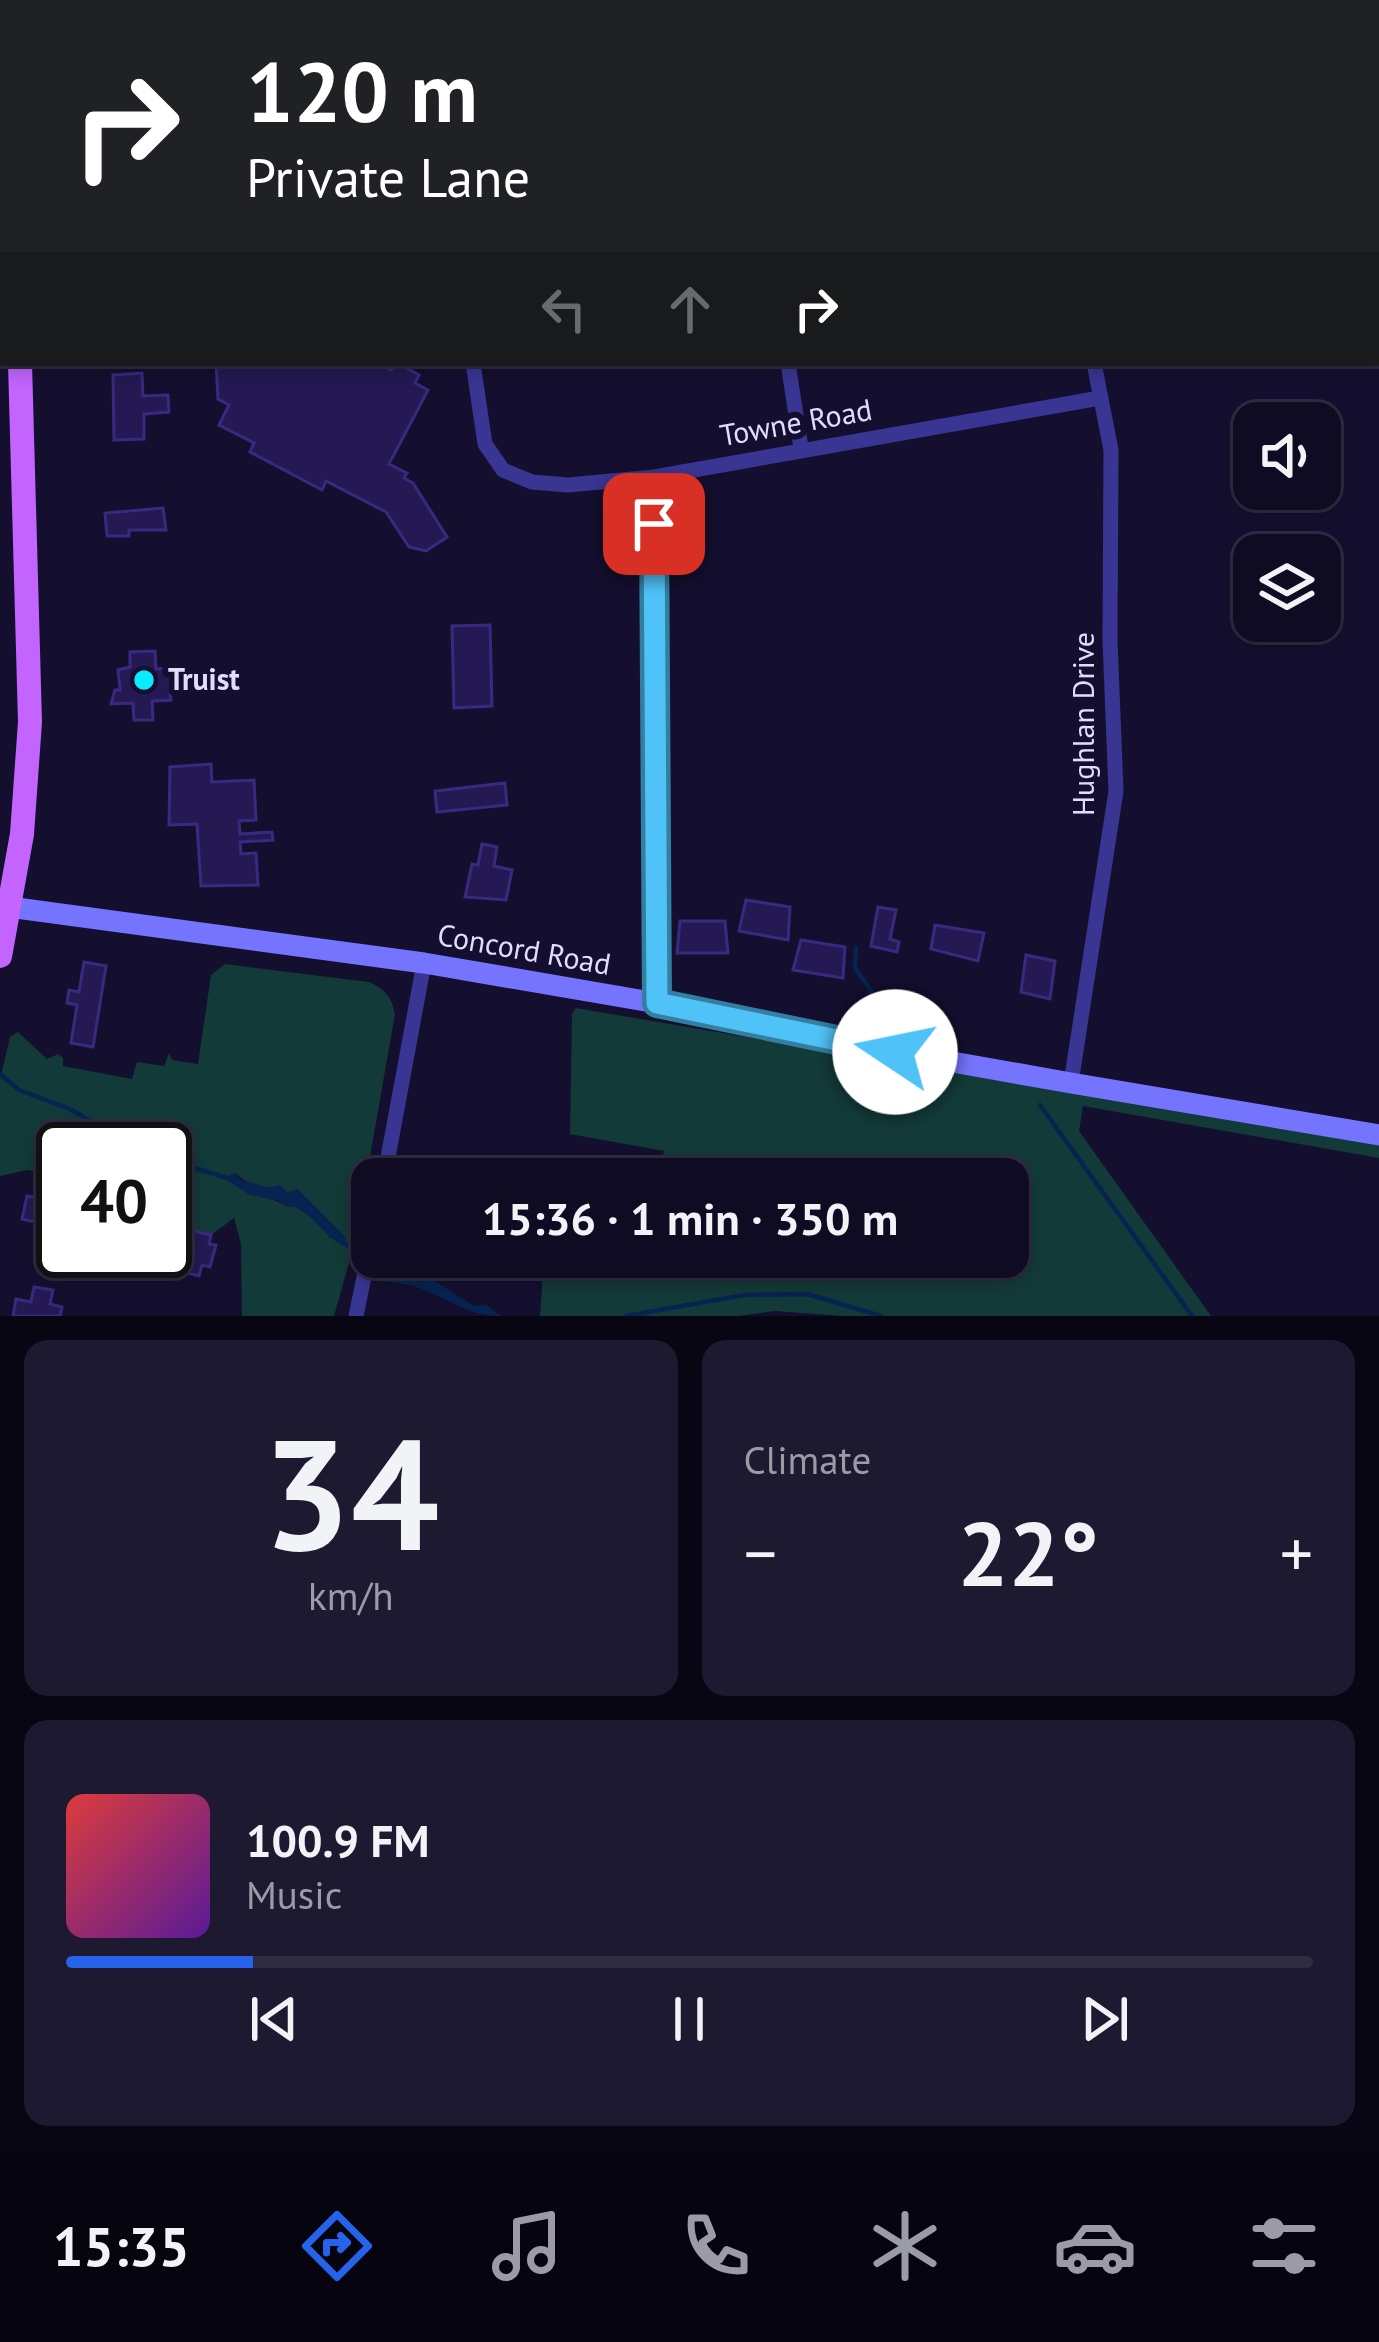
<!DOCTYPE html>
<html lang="en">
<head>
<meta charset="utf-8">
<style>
  body { margin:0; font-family:"PT Sans",sans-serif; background:#1d1930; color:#f1f3f6; height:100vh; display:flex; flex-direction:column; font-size:45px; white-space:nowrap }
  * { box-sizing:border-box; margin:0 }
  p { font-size:39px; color:#9b9ba6 }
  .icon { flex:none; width:66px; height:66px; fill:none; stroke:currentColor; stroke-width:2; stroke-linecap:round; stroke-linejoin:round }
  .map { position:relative; height:1316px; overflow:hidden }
  .panel { display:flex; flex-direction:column; gap:24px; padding:24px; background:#080613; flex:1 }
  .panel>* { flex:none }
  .banner { position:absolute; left:0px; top:0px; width:1380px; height:366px; box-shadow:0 6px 18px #0003,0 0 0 3px #2f2b41; background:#202124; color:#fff; overflow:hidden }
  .buttons { position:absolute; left:1233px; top:402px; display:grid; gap:24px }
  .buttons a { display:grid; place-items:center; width:108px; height:108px; border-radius:24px; background:#0f0b23; box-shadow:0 6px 18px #0003,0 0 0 3px #2f2b41; font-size:60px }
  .speed { position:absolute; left:36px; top:1122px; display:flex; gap:24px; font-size:60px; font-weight:700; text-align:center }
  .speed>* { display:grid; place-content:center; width:156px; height:156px; border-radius:50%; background:#0f0b23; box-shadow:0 6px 18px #0003,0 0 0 3px #2f2b41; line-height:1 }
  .speed .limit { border:6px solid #111; border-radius:18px; background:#fff; color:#111 }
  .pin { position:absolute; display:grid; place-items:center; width:102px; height:102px; color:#fff; margin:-51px; border-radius:24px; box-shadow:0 6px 18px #0006 }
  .me { position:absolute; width:132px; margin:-66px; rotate:281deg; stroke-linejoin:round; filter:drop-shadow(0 0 9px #0008) }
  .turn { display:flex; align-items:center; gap:42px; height:252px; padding:0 48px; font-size:54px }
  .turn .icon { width:156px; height:156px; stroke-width:2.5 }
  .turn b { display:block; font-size:84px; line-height:102px }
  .lanes { display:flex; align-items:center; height:114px; padding:0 48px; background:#0003; justify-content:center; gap:60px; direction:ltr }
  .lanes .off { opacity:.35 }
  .big { font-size:90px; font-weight:700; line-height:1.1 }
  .panel .widget { flex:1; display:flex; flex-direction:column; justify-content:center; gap:18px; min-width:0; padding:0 42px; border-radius:24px; background:#1d1930 }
  .panel .dial { align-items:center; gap:0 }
  .dial b { font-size:156px; line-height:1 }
  .song { display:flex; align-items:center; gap:36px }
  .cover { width:144px; height:144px; border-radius:18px; background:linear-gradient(135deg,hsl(0 70% 55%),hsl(270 70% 35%)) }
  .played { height:12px; border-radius:6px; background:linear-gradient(90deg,#2563eb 15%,#2f2b41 15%) }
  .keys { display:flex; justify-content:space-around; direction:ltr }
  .heat { display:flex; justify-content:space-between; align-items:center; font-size:66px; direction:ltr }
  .panel .tiles { flex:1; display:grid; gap:24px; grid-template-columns:1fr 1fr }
  .widget:last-child { grid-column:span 2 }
  .trip { position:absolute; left:351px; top:1158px; width:678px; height:120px; border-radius:24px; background:#0f0b23; box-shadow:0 6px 18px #0003,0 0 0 3px #2f2b41; font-weight:700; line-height:120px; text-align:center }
  .dock { display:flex; height:192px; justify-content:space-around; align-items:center; background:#06040e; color:#9b9ba6 }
  .dock .icon { width:84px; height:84px }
  .dock .active { color:#2563eb }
  .dock b { font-size:54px; color:#f1f3f6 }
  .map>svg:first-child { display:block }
  .green { fill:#123a38; fill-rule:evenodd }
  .water { fill:#062352 }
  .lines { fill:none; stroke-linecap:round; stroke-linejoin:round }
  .stream { stroke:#062352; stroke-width:4.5 }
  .building { fill:#241952; stroke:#392980; stroke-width:3 }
  .street { stroke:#383692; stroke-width:15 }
  .secondary { stroke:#7574ff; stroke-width:21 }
  .primary { stroke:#c364ff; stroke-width:24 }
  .route-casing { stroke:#337fa1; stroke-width:30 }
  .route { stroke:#4fc3f7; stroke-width:21 }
  .poi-dot { fill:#09ebff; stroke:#140f2f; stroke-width:4.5 }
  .labels { text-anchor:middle; stroke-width:12; stroke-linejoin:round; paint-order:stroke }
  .street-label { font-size:30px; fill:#e1ddff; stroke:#140f2f }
  .poi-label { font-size:30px; font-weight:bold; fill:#e1ddff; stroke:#140f2f; text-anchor:start }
</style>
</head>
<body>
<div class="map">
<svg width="1379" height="1316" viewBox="0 0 1379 1316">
  <rect width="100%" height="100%" fill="#140f2f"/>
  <!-- green -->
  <path class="green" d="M225,964L369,982C384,988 392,997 395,1014L355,1242L334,1316H242L241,1244L234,1218L211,1235L190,1230L181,1242L165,1234V1149H63V1173L59,1176L27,1170L0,1176V1079L10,1037L18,1032L47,1059L58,1054L63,1058V1066L132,1079L137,1062L164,1066L169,1053L172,1060L198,1064L211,975ZM237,1174C250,1188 278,1196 298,1190L346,1238H330L321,1224L295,1206L288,1207C268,1194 243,1199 230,1175Z
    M576,1008L1379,1145V1158L1083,1106L1079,1131L1211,1316H842L775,1311L738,1316H540L544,1257H1008V1179H659L664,1151L570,1134L572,1014Z"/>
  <!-- water -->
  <path class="water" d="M236,1173C244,1189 264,1190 280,1185L288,1193L297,1189L346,1238L343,1245C324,1236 315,1217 295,1206L288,1207L277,1200L250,1195L228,1181L230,1174Z
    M376,1257L402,1268L410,1265L474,1306L486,1305L501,1316C469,1316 449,1299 419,1288C403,1282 388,1283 372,1279Z"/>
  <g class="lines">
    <!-- stream -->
    <path class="stream" d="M856,948L855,968L900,1032
      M0,1074L19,1090L70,1109L137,1149
      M1040,1105L1192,1316
      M165,1159L234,1180
      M245,1183L269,1190
      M339,1240L380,1266
      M626,1316L744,1295L807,1294L881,1316"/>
  </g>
  <!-- building -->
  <path class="building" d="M104,0H158V3H105Z
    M208,0H281V3H208Z
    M297,0H353V3H298Z
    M216,363H376L391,370L397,363L419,375L415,383L428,390L389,464L407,473L404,478L413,483L447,537L426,551L409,547L386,512L326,481L322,490L250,452L254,443L219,425L229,405L218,399Z
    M142,373L143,396L168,395L169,412L144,414V439L114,440L113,375Z
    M163,508L166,530H129V536H107L105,513Z
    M490,625L492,706L454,708L452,626Z
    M155,651L156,669L168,668L171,700L152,701L153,720H134L133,703L111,704L115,690H120L118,670L130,667V652Z
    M211,764L212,782L254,780L256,820L239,821L240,834L272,832L273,840L240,842L241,854L256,853L258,885L201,886L197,824L169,825L170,767Z
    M505,783L507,805L437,812L435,791Z
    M482,844L497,847L494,866L512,870L506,900L465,897L472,864L478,865Z
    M746,900L790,907L788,940L739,931Z
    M878,907L896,910L890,939L899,942L897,952L871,946Z
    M680,921H725L728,953H677Z
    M935,925L984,933L978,961L931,949Z
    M801,940L845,947L843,978L793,970Z
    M1026,955L1055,961L1050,999L1021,992Z
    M84,962L106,966L93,1047L71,1043L77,1005L67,1003L69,990L79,992Z
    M27,1196L63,1202V1228L22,1219Z
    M190,1230L211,1235L209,1244L216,1245L210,1267L202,1265L199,1276L187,1273L191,1257L184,1255Z
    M34,1287L53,1290L50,1304L62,1307L60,1316H13L16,1299L31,1302Z"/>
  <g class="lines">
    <!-- street -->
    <path class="street" d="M420,0V3
      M732,0L733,3
      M1040,0V3
      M1353,0V3
      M1377,162L1379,175
      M473,363L485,444L503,470L532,482L568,485L654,477L1100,398
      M788,363L801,448
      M654,477L657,1003
      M1071,1083L1116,791L1110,640L1111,450L1094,363
      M384,1179L424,963
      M356,1316L372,1238"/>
    <!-- secondary -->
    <path class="secondary" d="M9,907L424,963L657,1003L851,1044L1071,1083L1379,1135"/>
    <!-- primary -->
    <path class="primary" d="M0,71L3,89
      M0,956L22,834L30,722L20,363"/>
  </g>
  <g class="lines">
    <defs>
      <path id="route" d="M654,524L657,1003L895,1052"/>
    </defs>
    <!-- route casing -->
    <use href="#route" class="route-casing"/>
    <!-- route -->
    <use href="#route" class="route"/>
  </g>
  <!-- markers -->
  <circle class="poi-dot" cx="144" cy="680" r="12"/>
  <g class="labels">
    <!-- street labels -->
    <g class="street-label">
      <text transform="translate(796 423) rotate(-10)" y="10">Towne Road</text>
      <text transform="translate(1084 724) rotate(-90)" y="10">Hughlan Drive</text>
      <text transform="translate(524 950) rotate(10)" y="10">Concord Road</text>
    </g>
    <!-- poi labels -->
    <g class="poi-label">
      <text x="168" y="690">Truist</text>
    </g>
  </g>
</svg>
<div class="buttons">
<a><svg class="icon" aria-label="sound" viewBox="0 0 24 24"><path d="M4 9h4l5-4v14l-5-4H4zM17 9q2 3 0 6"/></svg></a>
<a><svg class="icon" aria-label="layers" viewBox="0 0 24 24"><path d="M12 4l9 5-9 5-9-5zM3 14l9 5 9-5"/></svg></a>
</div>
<div class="speed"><div class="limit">40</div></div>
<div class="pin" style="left:654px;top:524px;background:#d93025"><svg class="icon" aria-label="arrive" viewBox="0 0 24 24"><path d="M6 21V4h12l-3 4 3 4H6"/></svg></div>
<svg class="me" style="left:895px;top:1052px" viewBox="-20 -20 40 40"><circle r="19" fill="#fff"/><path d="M0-13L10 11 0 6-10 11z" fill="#4fc3f7"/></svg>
<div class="trip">15:36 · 1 min · 350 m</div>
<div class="banner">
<div class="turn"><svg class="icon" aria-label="right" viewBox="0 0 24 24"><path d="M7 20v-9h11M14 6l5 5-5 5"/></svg><div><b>120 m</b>Private Lane</div></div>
<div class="lanes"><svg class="icon off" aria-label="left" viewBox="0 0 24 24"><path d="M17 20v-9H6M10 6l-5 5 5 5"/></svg><svg class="icon off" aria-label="ahead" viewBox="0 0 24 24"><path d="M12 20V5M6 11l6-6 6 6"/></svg><svg class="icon" aria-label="right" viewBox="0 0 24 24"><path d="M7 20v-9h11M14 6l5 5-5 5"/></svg></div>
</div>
</div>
<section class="panel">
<div class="tiles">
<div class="widget dial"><b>34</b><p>km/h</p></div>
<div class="widget"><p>Climate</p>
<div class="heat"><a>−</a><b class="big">22°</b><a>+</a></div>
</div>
<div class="widget">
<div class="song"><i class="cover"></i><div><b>100.9 FM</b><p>Music</p></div></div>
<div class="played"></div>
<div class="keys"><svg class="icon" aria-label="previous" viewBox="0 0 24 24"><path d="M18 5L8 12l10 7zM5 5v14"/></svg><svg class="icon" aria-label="pause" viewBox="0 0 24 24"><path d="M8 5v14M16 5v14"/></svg><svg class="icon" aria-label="next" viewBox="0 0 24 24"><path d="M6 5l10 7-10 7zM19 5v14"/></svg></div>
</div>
</div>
</section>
<nav class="dock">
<b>15:35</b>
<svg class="icon active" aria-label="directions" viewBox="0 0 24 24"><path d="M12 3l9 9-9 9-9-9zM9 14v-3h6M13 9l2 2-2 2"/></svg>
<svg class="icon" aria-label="music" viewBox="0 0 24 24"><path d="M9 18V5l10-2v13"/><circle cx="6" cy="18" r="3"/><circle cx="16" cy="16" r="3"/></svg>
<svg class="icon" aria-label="phone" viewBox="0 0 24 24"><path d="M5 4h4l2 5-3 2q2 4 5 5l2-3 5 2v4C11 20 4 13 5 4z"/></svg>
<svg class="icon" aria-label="climate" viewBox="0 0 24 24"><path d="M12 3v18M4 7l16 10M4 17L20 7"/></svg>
<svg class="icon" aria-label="car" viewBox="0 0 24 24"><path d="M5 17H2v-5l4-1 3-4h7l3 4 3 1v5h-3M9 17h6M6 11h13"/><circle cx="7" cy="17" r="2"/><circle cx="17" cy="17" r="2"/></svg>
<svg class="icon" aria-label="filters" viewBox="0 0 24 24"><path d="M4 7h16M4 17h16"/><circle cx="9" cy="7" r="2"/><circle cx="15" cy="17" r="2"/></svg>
</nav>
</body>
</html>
